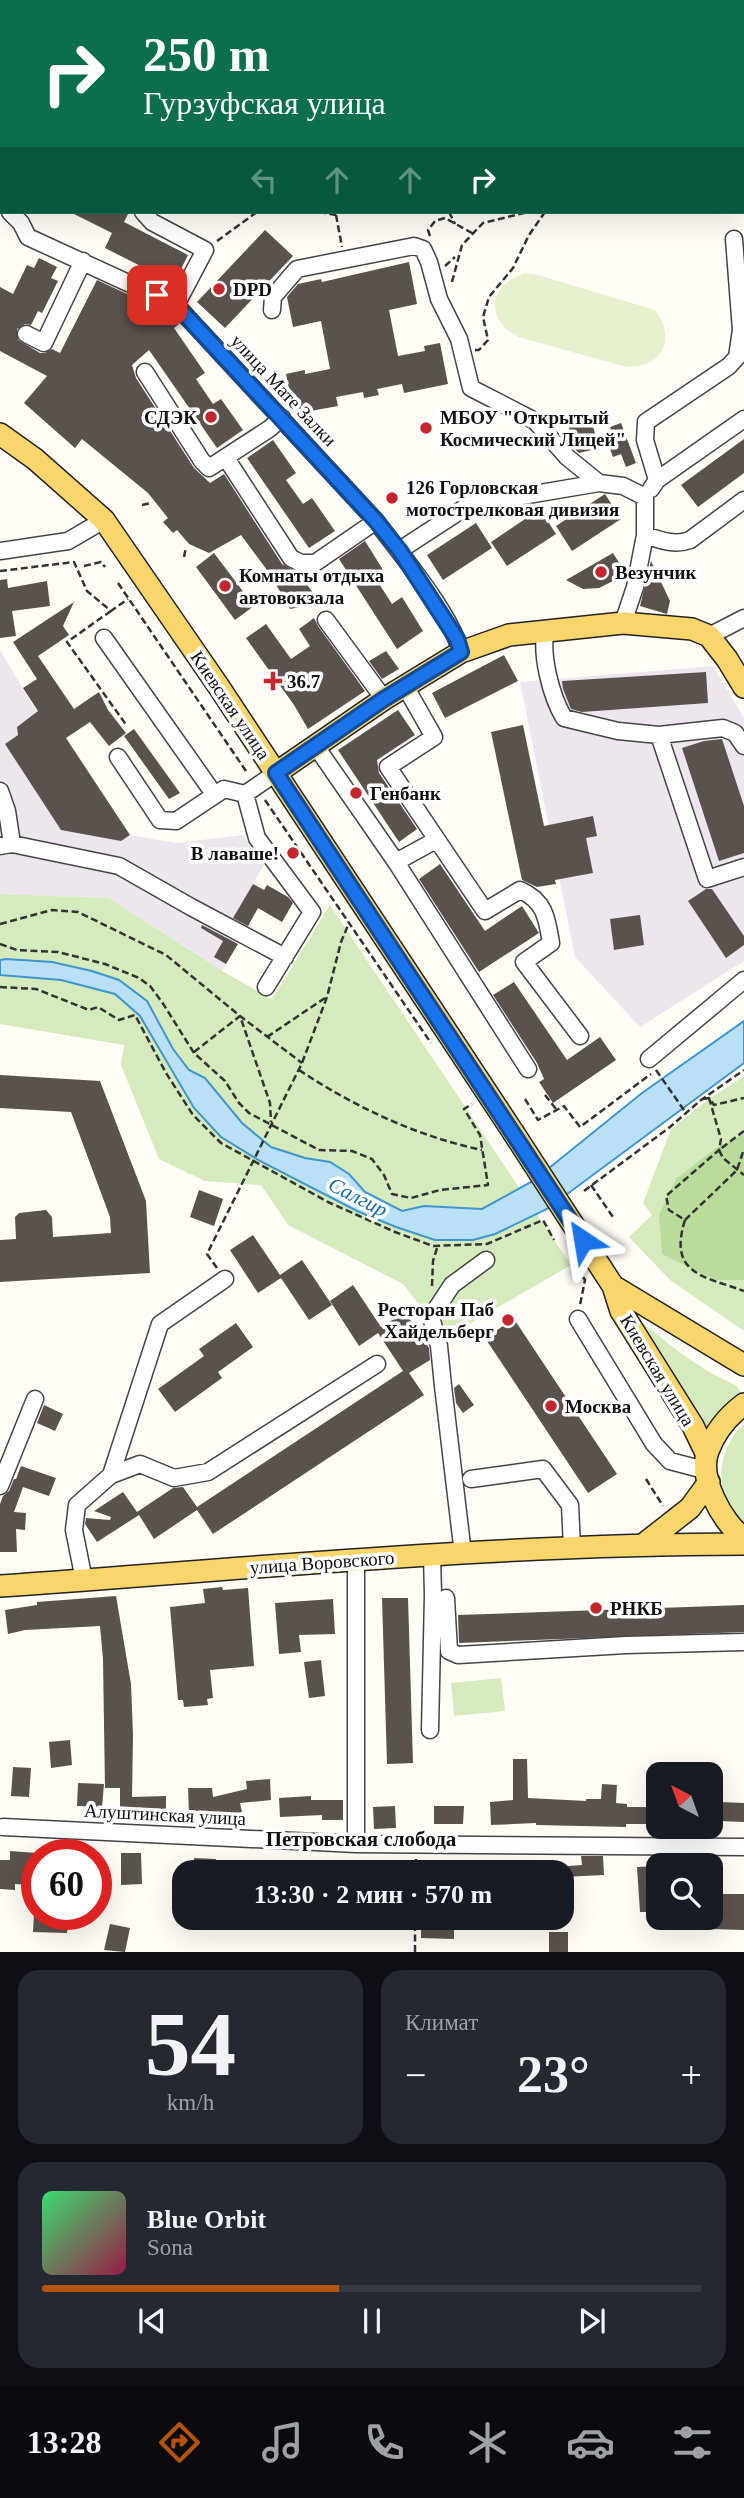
<!DOCTYPE html>
<html lang="ru">
<head>
<meta charset="utf-8">
<style>
  body { margin:0; font-family:"Times New Roman",serif; background:#242831; color:#f1f3f6; height:100vh; display:flex; flex-direction:column; font-size:26px; white-space:nowrap }
  * { box-sizing:border-box; margin:0 }
  p { font-size:23px; color:#9ea1a6 }
  .icon { flex:none; width:38px; height:38px; fill:none; stroke:currentColor; stroke-width:2; stroke-linecap:round; stroke-linejoin:round }
  .map { position:relative; height:1952px; overflow:hidden }
  .sheet { display:flex; flex-direction:column; gap:18px; padding:18px; background:#0d0f14; flex:1 }
  .sheet>* { flex:none }
  .guide { position:absolute; left:0px; top:0px; width:746px; height:214px; box-shadow:0 7px 28px #0002; background:#0b6e4f; color:#fff; overflow:hidden }
  .needle { width:46px; rotate:319deg }
  .controls { position:absolute; left:646px; top:1762px; display:grid; gap:14px }
  .controls a { display:grid; place-items:center; width:77px; height:77px; border-radius:14px; background:#171b24; box-shadow:0 7px 28px #0002; font-size:35px }
  .speed { position:absolute; left:21px; top:1839px; display:flex; gap:14px; font-size:35px; font-weight:700; text-align:center }
  .speed>* { display:grid; place-content:center; width:91px; height:91px; border-radius:50%; background:#171b24; box-shadow:0 7px 28px #0002; line-height:1 }
  .speed .limit { border:10px solid #d22; background:#fff; color:#111 }
  .pin { position:absolute; display:grid; place-items:center; width:60px; height:60px; color:#fff; margin:-30px; border-radius:14px; box-shadow:0 4px 10px #0006 }
  .me { position:absolute; width:77px; margin:-38px; rotate:327deg; stroke-linejoin:round; filter:drop-shadow(0 0 5px #0008) }
  .turn { display:flex; align-items:center; gap:24px; height:147px; padding:0 28px; font-size:32px }
  .turn .icon { width:91px; height:91px; stroke-width:2.5 }
  .turn b { display:block; font-size:49px; line-height:60px }
  .lanes { display:flex; align-items:center; height:66px; padding:0 28px; background:#0003; justify-content:center; gap:35px; direction:ltr }
  .lanes .off { opacity:.35 }
  .big { font-size:52px; font-weight:800; line-height:1.1 }
  .sheet .tile { flex:1; display:flex; flex-direction:column; justify-content:center; gap:10px; min-width:0; padding:0 24px; border-radius:21px; background:#242831 }
  .sheet .dial { align-items:center; gap:0 }
  .dial b { font-size:91px; line-height:1 }
  .song { display:flex; align-items:center; gap:21px }
  .cover { width:84px; height:84px; border-radius:10px; background:linear-gradient(135deg,hsl(140 70% 55%),hsl(340 70% 35%)) }
  .played { height:7px; border-radius:4px; background:linear-gradient(90deg,#b45309 45%,#363941 45%) }
  .keys { display:flex; justify-content:space-around; direction:ltr }
  .heat { display:flex; justify-content:space-between; align-items:center; font-size:38px; direction:ltr }
  .sheet .tiles { flex:1; display:grid; gap:18px; grid-template-columns:1fr 1fr }
  .tile:last-child { grid-column:span 2 }
  .trip { position:absolute; left:172px; top:1860px; width:402px; height:70px; border-radius:21px; background:#171b24; box-shadow:0 7px 28px #0002; font-weight:800; line-height:70px; text-align:center }
  .menu { display:flex; height:112px; justify-content:space-around; align-items:center; background:#090b0e; color:#9ea1a6 }
  .menu .icon { width:49px; height:49px }
  .menu .selected { color:#b45309 }
  .menu b { font-size:32px; color:#f1f3f6 }
  .map>svg:first-child { display:block }
  .industrial { fill:#eee6ef }
  .green { fill:#d5ebbd }
  .forest { fill:#b9dc9c }
  .pitch { fill:#e6f2cf }
  .water { fill:#b9e0f7; stroke:#3f96cf; stroke-width:2 }
  .building { fill:#5a524d }
  .lines { fill:none; stroke-linecap:round; stroke-linejoin:round }
  .minor-casing { stroke:#444; stroke-width:19 }
  .major-casing { stroke:#222; stroke-width:24 }
  .path { stroke:#333; stroke-width:2.5; stroke-dasharray:7 3.5; stroke-linecap:butt }
  .minor { stroke:#fff; stroke-width:16 }
  .major { stroke:#f9d66b; stroke-width:21 }
  .major-bridge-casing { stroke:#222; stroke-width:24; stroke-linecap:butt }
  .major-bridge { stroke:#f9d66b; stroke-width:21 }
  .route-casing { stroke:#114b97; stroke-width:18 }
  .route { stroke:#1a73e8; stroke-width:12 }
  .poi-dot { fill:#c4262e; stroke:#fff; stroke-width:2.5 }
  .labels { text-anchor:middle; stroke-width:7; stroke-linejoin:round; paint-order:stroke }
  .poi-label { font-size:19px; font-weight:bold; fill:#111; stroke:#fff; text-anchor:start }
  .street-label { font-size:19px; fill:#111; stroke:#fff }
  .water-label { font-size:21px; font-style:italic; fill:#1768a6; stroke:#fff }
  .neighbourhood-label { font-size:21px; font-weight:bold; fill:#111; stroke:#fff }
</style>
</head>
<body>
<div class="map">
<svg width="744" height="1952" viewBox="0 0 744 1952">
  <rect width="100%" height="100%" fill="#fffdf5"/>
  <!-- industrial -->
  <path class="industrial" d="M0,650L45,726L120,841L130,835L176,843L243,835L265,863L237,912L251,921L222,971L109,898L0,894Z
    M713,666L744,718V961L640,1027L575,957L520,682Z"/>
  <!-- green -->
  <path class="green" d="M0,894L109,898L222,971L272,999L330,905L571,1265L445,1338L403,1284L288,1225L261,1185L205,1181L159,1159L121,1065L124,1045L0,1024Z
    M744,1076V1331L670,1280L629,1237L652,1215L643,1203L671,1129L709,1099Z
    M638,1319L679,1352L709,1372L737,1386L741,1393V1398L707,1428Z
    M744,1425V1522C719,1503 715,1468 730,1442C734,1435 737,1429 744,1425Z
    M501,1678L505,1711L454,1716L451,1683Z"/>
  <!-- forest -->
  <path class="forest" d="M744,1134V1280H715L662,1254L659,1215L676,1179L716,1148Z"/>
  <!-- pitch -->
  <path class="pitch" d="M525,273L538,275L655,310C678,340 660,371 623,366L518,337C484,319 489,284 525,273Z"/>
  <!-- water -->
  <path class="water" d="M6,959L52,962L92,971L119,980L147,1001L173,1049L189,1070L205,1078L242,1123L271,1147L305,1158L330,1162L349,1174L365,1192L402,1211L424,1206L482,1209L533,1181L642,1093L744,1021V1063L547,1209L495,1234L473,1240H435L396,1227L357,1211L260,1161L221,1137L194,1108L140,1016L115,994L61,980L0,975V960Z"/>
  <!-- building -->
  <path class="building" d="M70,212H129L124,222L188,255L174,283L105,248L112,233Z
    M265,230L293,256L225,328L197,302Z
    M39,258L57,267L51,278L58,281L42,313L38,311L31,325L25,324L17,329L18,340L40,353H45L52,349L60,353L97,280L170,314L179,324L174,328L205,373L196,379L213,404L221,399L243,430L217,448L149,350L132,365L136,378L194,468L210,483L224,474L282,564L299,573L320,603L290,609L270,574L241,535L209,553L189,544L177,530L173,533L163,522L168,518L148,493L82,439L75,448L24,403L47,376L0,351V287L13,294L27,265L34,268Z
    M409,262L417,304L389,310L398,356L425,351L424,346L440,343L448,384L404,393L402,384L377,389L379,395L364,398L363,392L336,397L338,406L294,414L286,374L305,370V374L330,369L321,321L293,327L287,297L298,284L321,279L322,282Z
    M579,418L583,427L592,424L600,448L579,453L568,443L567,439L572,438L567,422Z
    M621,423L636,463L626,467L621,454L613,457L609,446L616,443L610,427Z
    M744,439V473L698,507L681,485Z
    M273,440L296,473L286,480L303,504L312,498L335,531L309,548L247,458Z
    M605,494L621,519L572,551L556,526Z
    M540,509L556,534L507,566L491,542Z
    M476,523L492,548L443,580L427,555Z
    M365,541L385,573L376,579L392,604L402,597L423,631L397,649L339,559Z
    M214,553L254,606L235,620L196,567Z
    M613,553L623,569L615,580L599,588L583,589L566,580Z
    M651,561L670,601L667,614L640,606Z
    M7,579L8,588L47,581L50,606L12,611L16,636L0,638V580Z
    M74,602L63,626L69,635L38,656L74,709L99,692L108,710L126,733L109,746L90,722L66,738L130,835L121,841L61,830L5,744L18,735L17,727L38,711L23,688L37,679L13,642Z
    M314,618L318,626L365,691L308,729L294,705L246,638L266,624L291,659L310,646L299,629Z
    M386,651L399,669L382,679L369,661Z
    M504,655L518,681L445,718L432,693Z
    M706,672L708,703L582,712L571,709L563,689L562,681Z
    M398,710L415,735L377,760L379,773L417,829L399,842L338,750Z
    M523,725L544,826L593,816L597,836L586,838L593,873L555,880L556,884L537,887L522,880L491,732Z
    M134,729L180,793L169,799L124,736Z
    M722,739L744,806V853L719,861L682,748L704,741Z
    M440,864L485,931L522,906L539,933L479,972L419,879Z
    M253,884L264,890L267,885L288,897L293,903L282,922L258,908L248,926L233,918Z
    M706,889H712L744,936V945L726,958L688,901Z
    M640,915L644,945L614,950L610,919Z
    M202,925L238,944L226,964L214,957L223,941L201,928Z
    M514,982L567,1060L600,1037L616,1060L553,1103L539,1082L544,1079L537,1063L493,995Z
    M0,1075L100,1081L146,1201L150,1273L0,1282V1240L16,1239L15,1217L19,1213L46,1210L52,1217L53,1237L111,1233L110,1217L71,1112L0,1108Z
    M199,1190L223,1199L214,1226L190,1217Z
    M253,1235L280,1275L302,1260L332,1305L309,1320L281,1278L258,1293L230,1250Z
    M353,1285L381,1327L405,1312L429,1348L430,1360L409,1373L424,1395L213,1534L197,1510L154,1539L139,1515L97,1542L85,1524L86,1518L110,1520L111,1517L94,1511L123,1492L137,1512L173,1488L183,1487L197,1507L403,1371L378,1333L359,1346L330,1301Z
    M514,1319L617,1474L588,1493L485,1338Z
    M236,1323L253,1347L218,1372L222,1378L175,1412L158,1389L204,1356L199,1349Z
    M459,1384L474,1405L463,1413L456,1403L454,1388Z
    M44,1405L63,1414L55,1431L37,1423Z
    M21,1466L56,1478L49,1496L23,1487L14,1512L26,1513L25,1530L16,1529L17,1552H0V1504L3,1496L9,1491L14,1479H16Z
    M222,1587L223,1590L248,1588L254,1666L210,1670L213,1698L207,1699L208,1705L184,1707L183,1700H178L170,1607L205,1603L203,1589Z
    M116,1596L131,1684L133,1735L132,1797L166,1796V1822H145V1815L120,1814V1788H105L103,1659L100,1626L25,1630L8,1634L5,1610L37,1605V1602Z
    M382,1598H408L413,1763L387,1764Z
    M333,1599L335,1634L299,1635L301,1652L279,1654L275,1603Z
    M744,1605V1632L459,1643L458,1615Z
    M321,1660L325,1696L309,1698L304,1662Z
    M70,1740L72,1765L51,1768L49,1742Z
    M513,1759H527L528,1798L586,1801V1799H601L602,1784L617,1785L616,1803L627,1804V1807H658V1824H626V1827L536,1825V1823L491,1825L490,1802L513,1800Z
    M13,1767L31,1768L29,1797L11,1796Z
    M270,1779L271,1800L240,1803L242,1812L225,1817L224,1813L189,1814L188,1788H212L213,1797L247,1789L246,1781Z
    M78,1783L104,1784L102,1807L77,1806Z
    M311,1796V1800H343V1820H322V1815L280,1817L279,1798Z
    M720,1802L744,1803V1822L719,1821Z
    M395,1806L396,1828L374,1829L373,1807Z
    M434,1806H464L463,1824H434Z
    M10,1851L37,1853V1875L30,1874L29,1885L15,1884V1890L0,1889V1860H10Z
    M121,1853H141L142,1884L121,1885Z
    M581,1856H603L604,1875L562,1877V1872H554V1867L582,1865Z
    M194,1858L216,1859L215,1872H194Z
    M658,1866V1912H640L637,1867Z
    M710,1894H744V1930L710,1929Z
    M34,1914H69L67,1933L33,1932Z
    M421,1918H454V1939L421,1938Z
    M110,1924L130,1928L125,1952L104,1950Z
    M549,1932H568V1952H549Z"/>
  <g class="lines">
    <defs>
      <path id="minor" d="M625,0L629,2
        M0,2L1,0
        M0,114H2
        M10,212L21,223L28,237L176,305L376,521C402,556 449,611 461,652
        M143,212L152,222L205,250L176,305
        M272,310L273,297L297,269L414,246L423,249L429,262L439,299L459,339L471,388L535,421L567,457L599,483
        M26,334L44,343L83,261
        M145,372L202,461L209,468L269,429L282,418
        M226,458L291,558L301,563H315L376,521
        M657,480L645,440L646,422L729,366L737,357L741,330L734,239
        M651,489L657,480L744,419
        M400,550L469,505L599,483L623,486L645,497V535
        M0,551L68,541L104,520
        M326,620L384,699
        M623,623L635,587L645,535C660,540 675,546 690,540L744,500
        M546,629C540,654 551,696 564,718L618,731L659,735L723,728L735,733L744,746
        M709,636L744,618
        M104,638L214,794
        M405,686L434,737L388,767L485,911L520,890C545,901 547,918 551,943L524,962L580,1036
        M659,735L707,879L744,867
        M315,745L396,862L528,1069
        M118,757L160,820L176,821L224,789L245,794L276,773
        M0,791L7,811L12,844
        M245,794L257,838L312,912L266,987
        M0,846L12,844L119,866L191,907L285,957
        M396,862L436,840
        M649,1059L744,980
        M578,1319L654,1444L670,1461L708,1471
        M111,1475L140,1464L174,1478L208,1472L377,1364
        M471,1479L543,1469L570,1505L572,1547
        M0,1486L35,1399
        M463,1554L443,1386L439,1346L431,1317L452,1285L486,1260
        M356,1560V1844
        M84,1580L74,1530L77,1505L111,1475L160,1324L225,1279
        M446,1598L449,1651L458,1655L626,1645L744,1642
        M430,1730L433,1595L432,1556
        M3,1827L356,1844L744,1847"/>
      <path id="major" d="M0,434L35,459L104,520L219,687L513,1132
        M276,773L384,699L461,652L509,635L623,623L692,629L709,636L727,659L744,687
        M583,1240L613,1286L621,1311L693,1426L706,1453
        M613,1286L744,1365
        M744,1404C728,1416 715,1432 708,1451C698,1477 722,1523 744,1538
        M644,1544L690,1508L709,1482
        M0,1586C248,1569 496,1544 744,1544"/>
    </defs>
    <!-- minor casing -->
    <use href="#minor" class="minor-casing"/>
    <!-- major casing -->
    <use href="#major" class="major-casing"/>
    <!-- path -->
    <path class="path" d="M129,2L130,0
      M319,212L336,215L340,212
      M449,212L455,224
      M336,215L342,247
      M430,236L428,230L435,221L445,218L472,233
      M217,241L257,212
      M445,266L455,257
      M452,282L462,245L483,223L528,212
      M475,350H479L488,340L483,317L489,297L513,268L529,235L545,212
      M142,505L151,503
      M184,557L186,547
      M84,566L101,562L105,567
      M0,571L74,562L87,591L111,611L128,599
      M118,583L248,774
      M111,611L67,642L127,726
      M265,800L431,1043
      M0,924L52,910L78,912L166,955L240,1016L302,1063
      M0,944L17,950L58,952L105,964L139,978L150,986L162,1002L194,1053L225,1081L239,1103L249,1113L319,1150L352,1151L372,1159L384,1175L392,1194L411,1198L440,1190L488,1185L480,1135L464,1109L472,1104
      M0,987L36,989L89,1010L98,1007L119,1020L135,1015L166,1073L193,1115L221,1143L328,1202L395,1232L433,1246L487,1244L543,1220L554,1240
      M267,1037L325,998
      M194,1052L240,1016L270,1103L271,1122
      M299,1070C355,1107 416,1136 482,1150
      M656,1070L686,1113
      M545,1095L556,1109
      M709,1098L721,1139L719,1150L666,1196L669,1210L685,1220C668,1274 703,1276 744,1291
      M525,1099L538,1120L564,1106L580,1127L651,1074
      M703,1099L709,1098L714,1105L744,1098
      M744,1131L719,1150L723,1158L744,1175
      M591,1185L613,1217
      M584,1191L670,1127L701,1100L744,1070
      M685,1220L737,1170L744,1149
      M217,1268L207,1254L302,1063L327,997L341,942L349,923
      M578,1268L585,1280L580,1305
      M432,1286L433,1261L437,1248
      M646,1479L663,1506
      M416,1872V1859
      M415,1952V1918"/>
    <!-- minor -->
    <use href="#minor" class="minor"/>
    <!-- major -->
    <use href="#major" class="major"/>
    <defs>
      <path id="major-bridge" d="M513,1132L583,1240"/>
    </defs>
    <!-- major-bridge casing -->
    <use href="#major-bridge" class="major-bridge-casing"/>
    <!-- major-bridge -->
    <use href="#major-bridge" class="major-bridge"/>
  </g>
  <g class="lines">
    <defs>
      <path id="route" d="M157,295L176,305L376,521L400,551L457,639L461,652L384,699L276,773L583,1240"/>
    </defs>
    <!-- route casing -->
    <use href="#route" class="route-casing"/>
    <!-- route -->
    <use href="#route" class="route"/>
  </g>
  <!-- markers -->
  <g class="poi-dot">
    <circle cx="219" cy="289" r="7"/>
    <circle cx="211" cy="417" r="7"/>
    <circle cx="426" cy="428" r="7"/>
    <circle cx="392" cy="498" r="7"/>
    <circle cx="601" cy="572" r="7"/>
    <circle cx="225" cy="586" r="7"/>
    <path d="M269.5 670.5h7v7h7v7h-7v7h-7v-7h-7v-7h7z"/>
    <circle cx="356" cy="793" r="7"/>
    <circle cx="293" cy="853" r="7"/>
    <circle cx="508" cy="1320" r="7"/>
    <circle cx="551" cy="1406" r="7"/>
    <circle cx="596" cy="1608" r="7"/>
  </g>
  <g class="labels">
    <!-- poi labels -->
    <g class="poi-label">
      <text x="233" y="296">DPD</text>
      <text x="197" y="424" text-anchor="end">СДЭК</text>
      <text x="440" y="424">МБОУ "Открытый<tspan x="440" dy="22">Космический Лицей"</tspan></text>
      <text x="406" y="494">126 Горловская<tspan x="406" dy="22">мотострелковая дивизия</tspan></text>
      <text x="615" y="579">Везунчик</text>
      <text x="239" y="582">Комнаты отдыха<tspan x="239" dy="22">автовокзала</tspan></text>
      <text x="287" y="688">36.7</text>
      <text x="370" y="800">Генбанк</text>
      <text x="279" y="860" text-anchor="end">В лаваше!</text>
      <text x="494" y="1316" text-anchor="end">Ресторан Паб<tspan x="494" dy="22">Хайдельберг</tspan></text>
      <text x="565" y="1413">Москва</text>
      <text x="610" y="1615">РНКБ</text>
    </g>
    <!-- street labels -->
    <g class="street-label">
      <text transform="translate(284 390) rotate(47)" y="7">улица Мате Залки</text>
      <text transform="translate(231 705) rotate(56)" y="7">Киевская улица</text>
      <text transform="translate(658 1370) rotate(59)" y="7">Киевская улица</text>
      <text transform="translate(322 1562) rotate(-4)" y="7">улица Воровского</text>
      <text transform="translate(165 1814) rotate(3)" y="7">Алуштинская улица</text>
    </g>
    <!-- water labels -->
    <g class="water-label">
      <text transform="translate(358 1197) rotate(27)" y="7">Салгир</text>
    </g>
    <!-- neighbourhood labels -->
    <g class="neighbourhood-label">
      <text x="361" y="1846">Петровская слобода</text>
    </g>
  </g>
</svg>
<div class="controls">
<a><svg class="needle" viewBox="-14 -14 28 28"><path d="M0-13l5 13h-10z" fill="#e53935"/><path d="M0 13l5-13h-10z" fill="#9ea1a6"/></svg></a>
<a><svg class="icon" aria-label="search" viewBox="0 0 24 24"><circle cx="10" cy="10" r="6"/><path d="M15 15l6 6"/></svg></a>
</div>
<div class="speed"><div class="limit">60</div></div>
<div class="pin" style="left:157px;top:295px;background:#d93025"><svg class="icon" aria-label="arrive" viewBox="0 0 24 24"><path d="M6 21V4h12l-3 4 3 4H6"/></svg></div>
<svg class="me" style="left:583px;top:1240px" viewBox="-20 -20 40 40"><path d="M0-17L14 15 0 8-14 15z" fill="#1a73e8" stroke="#fff" stroke-width="4"/></svg>
<div class="trip">13:30 · 2 мин · 570 m</div>
<div class="guide">
<div class="turn"><svg class="icon" aria-label="right" viewBox="0 0 24 24"><path d="M7 20v-9h11M14 6l5 5-5 5"/></svg><div><b>250 m</b>Гурзуфская улица</div></div>
<div class="lanes"><svg class="icon off" aria-label="left" viewBox="0 0 24 24"><path d="M17 20v-9H6M10 6l-5 5 5 5"/></svg><svg class="icon off" aria-label="ahead" viewBox="0 0 24 24"><path d="M12 20V5M6 11l6-6 6 6"/></svg><svg class="icon off" aria-label="ahead" viewBox="0 0 24 24"><path d="M12 20V5M6 11l6-6 6 6"/></svg><svg class="icon" aria-label="right" viewBox="0 0 24 24"><path d="M7 20v-9h11M14 6l5 5-5 5"/></svg></div>
</div>
</div>
<section class="sheet">
<div class="tiles">
<div class="tile dial"><b>54</b><p>km/h</p></div>
<div class="tile"><p>Климат</p>
<div class="heat"><a>−</a><b class="big">23°</b><a>+</a></div>
</div>
<div class="tile">
<div class="song"><i class="cover"></i><div><b>Blue Orbit</b><p>Sona</p></div></div>
<div class="played"></div>
<div class="keys"><svg class="icon" aria-label="previous" viewBox="0 0 24 24"><path d="M18 5L8 12l10 7zM5 5v14"/></svg><svg class="icon" aria-label="pause" viewBox="0 0 24 24"><path d="M8 5v14M16 5v14"/></svg><svg class="icon" aria-label="next" viewBox="0 0 24 24"><path d="M6 5l10 7-10 7zM19 5v14"/></svg></div>
</div>
</div>
</section>
<nav class="menu">
<b>13:28</b>
<svg class="icon selected" aria-label="directions" viewBox="0 0 24 24"><path d="M12 3l9 9-9 9-9-9zM9 14v-3h6M13 9l2 2-2 2"/></svg>
<svg class="icon" aria-label="music" viewBox="0 0 24 24"><path d="M9 18V5l10-2v13"/><circle cx="6" cy="18" r="3"/><circle cx="16" cy="16" r="3"/></svg>
<svg class="icon" aria-label="phone" viewBox="0 0 24 24"><path d="M5 4h4l2 5-3 2q2 4 5 5l2-3 5 2v4C11 20 4 13 5 4z"/></svg>
<svg class="icon" aria-label="climate" viewBox="0 0 24 24"><path d="M12 3v18M4 7l16 10M4 17L20 7"/></svg>
<svg class="icon" aria-label="car" viewBox="0 0 24 24"><path d="M5 17H2v-5l4-1 3-4h7l3 4 3 1v5h-3M9 17h6M6 11h13"/><circle cx="7" cy="17" r="2"/><circle cx="17" cy="17" r="2"/></svg>
<svg class="icon" aria-label="filters" viewBox="0 0 24 24"><path d="M4 7h16M4 17h16"/><circle cx="9" cy="7" r="2"/><circle cx="15" cy="17" r="2"/></svg>
</nav>
</body>
</html>
